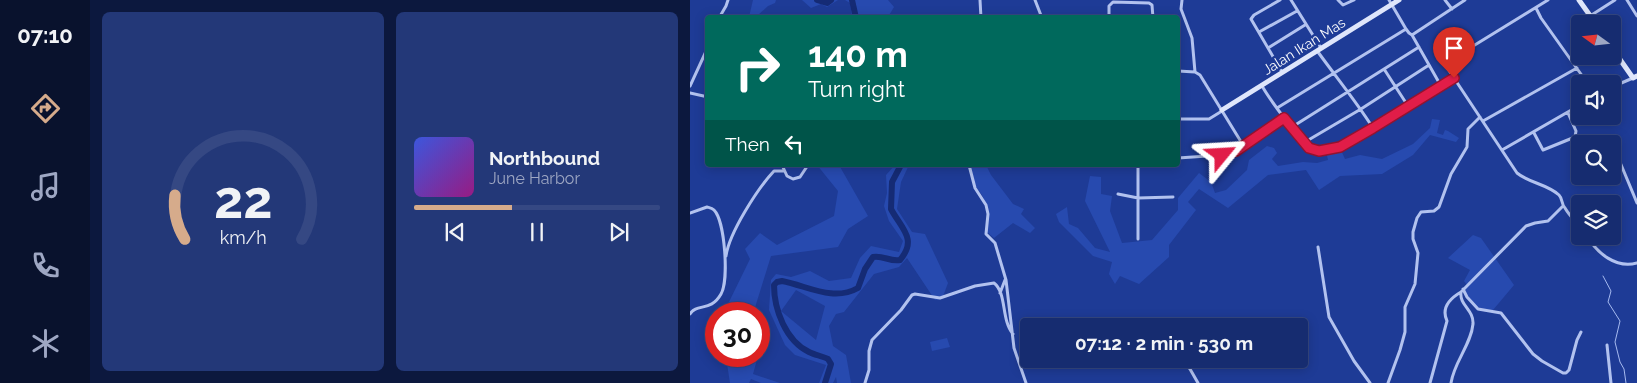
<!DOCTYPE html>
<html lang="en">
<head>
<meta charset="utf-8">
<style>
  body { margin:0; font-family:Raleway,sans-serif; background:#233878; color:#f1f3f6; height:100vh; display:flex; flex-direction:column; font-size:19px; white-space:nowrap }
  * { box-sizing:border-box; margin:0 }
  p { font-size:16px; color:#9ea7c3 }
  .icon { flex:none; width:28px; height:28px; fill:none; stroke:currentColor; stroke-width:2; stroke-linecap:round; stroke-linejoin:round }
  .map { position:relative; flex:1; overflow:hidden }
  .sheet { display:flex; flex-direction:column; gap:12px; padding:12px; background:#0c183e; width:600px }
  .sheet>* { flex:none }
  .top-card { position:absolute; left:15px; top:15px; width:475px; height:152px; border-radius:5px; box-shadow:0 2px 12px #0003,0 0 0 1px #354883; background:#00695c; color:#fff; overflow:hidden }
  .needle { width:32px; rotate:285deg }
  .fabs { position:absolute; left:881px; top:15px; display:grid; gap:10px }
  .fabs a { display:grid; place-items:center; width:50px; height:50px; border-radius:5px; background:#162c70; box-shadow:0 2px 12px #0003,0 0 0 1px #354883; font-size:25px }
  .speed { position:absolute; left:15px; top:302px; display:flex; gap:10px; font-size:25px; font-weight:700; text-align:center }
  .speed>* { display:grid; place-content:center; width:65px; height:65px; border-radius:50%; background:#162c70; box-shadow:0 2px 12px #0003,0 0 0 1px #354883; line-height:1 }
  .speed .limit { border:8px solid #d22; background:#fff; color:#111 }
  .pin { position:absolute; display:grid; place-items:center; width:42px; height:42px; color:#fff; margin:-51px -21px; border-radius:50% 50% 50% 0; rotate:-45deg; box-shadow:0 0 5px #0007 }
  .pin .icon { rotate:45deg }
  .me { position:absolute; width:55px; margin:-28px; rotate:63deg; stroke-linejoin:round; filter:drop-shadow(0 0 4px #0008) }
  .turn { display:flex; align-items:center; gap:18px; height:105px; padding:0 20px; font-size:22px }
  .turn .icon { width:65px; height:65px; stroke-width:2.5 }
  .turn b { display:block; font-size:35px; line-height:42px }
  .then { display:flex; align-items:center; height:48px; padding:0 20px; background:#0003; gap:10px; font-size:19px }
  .sheet .widget { flex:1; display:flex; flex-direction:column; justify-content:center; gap:8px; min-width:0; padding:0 18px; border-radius:8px; background:#233878 }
  .sheet .dial { align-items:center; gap:0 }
  .dial svg { height:130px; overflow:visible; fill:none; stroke:#354883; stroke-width:7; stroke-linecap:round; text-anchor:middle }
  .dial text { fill:#f1f3f6; stroke:none }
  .song { display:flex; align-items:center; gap:15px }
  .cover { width:60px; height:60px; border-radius:8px; background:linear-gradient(135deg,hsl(230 70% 55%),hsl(310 70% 35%)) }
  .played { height:5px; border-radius:2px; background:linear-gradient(90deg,#d6ab8b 40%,#354883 40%) }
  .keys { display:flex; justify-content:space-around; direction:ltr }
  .sheet .tiles { flex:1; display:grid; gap:12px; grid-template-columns:repeat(2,1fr) }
  .trip { position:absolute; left:330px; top:318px; width:288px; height:50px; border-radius:5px; background:#162c70; box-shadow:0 2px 12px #0003,0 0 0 1px #354883; font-weight:700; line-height:50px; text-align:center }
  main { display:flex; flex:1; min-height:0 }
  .dock { display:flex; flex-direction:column; width:90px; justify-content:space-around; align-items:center; background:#09122d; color:#9ea7c3 }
  .dock .icon { width:35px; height:35px }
  .dock .selected { color:#d6ab8b }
  .dock b { font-size:22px; color:#f1f3f6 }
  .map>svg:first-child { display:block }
  .green { fill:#274aaf; fill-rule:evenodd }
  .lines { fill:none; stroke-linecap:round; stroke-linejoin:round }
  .stream { stroke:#a6baf0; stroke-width:1 }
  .river { stroke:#152b75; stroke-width:6 }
  .street { stroke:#b2c2ef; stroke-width:3 }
  .secondary { stroke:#dfe6fb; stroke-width:5 }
  .route-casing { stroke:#92132f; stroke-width:12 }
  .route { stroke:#e11d48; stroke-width:9 }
  .labels { text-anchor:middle; stroke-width:5; stroke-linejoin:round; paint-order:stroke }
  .street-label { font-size:14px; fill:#fff; stroke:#1e3b96 }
</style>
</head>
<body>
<main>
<nav class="dock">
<b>07:10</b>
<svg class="icon selected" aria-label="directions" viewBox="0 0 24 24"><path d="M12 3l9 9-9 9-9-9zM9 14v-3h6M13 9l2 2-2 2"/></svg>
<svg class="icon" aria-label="music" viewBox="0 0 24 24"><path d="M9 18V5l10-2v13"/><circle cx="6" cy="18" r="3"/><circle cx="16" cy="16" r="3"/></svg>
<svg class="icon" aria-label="phone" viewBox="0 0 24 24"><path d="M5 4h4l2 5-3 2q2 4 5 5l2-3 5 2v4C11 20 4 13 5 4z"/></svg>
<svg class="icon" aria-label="climate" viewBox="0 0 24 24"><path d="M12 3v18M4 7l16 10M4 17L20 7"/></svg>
</nav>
<section class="sheet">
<div class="tiles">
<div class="widget dial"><svg viewBox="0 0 100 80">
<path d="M14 69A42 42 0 1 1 86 69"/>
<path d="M14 69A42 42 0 0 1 8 42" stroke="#d6ab8b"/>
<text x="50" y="56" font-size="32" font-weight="700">22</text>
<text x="50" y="72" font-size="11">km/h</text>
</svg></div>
<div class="widget">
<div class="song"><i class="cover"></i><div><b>Northbound</b><p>June Harbor</p></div></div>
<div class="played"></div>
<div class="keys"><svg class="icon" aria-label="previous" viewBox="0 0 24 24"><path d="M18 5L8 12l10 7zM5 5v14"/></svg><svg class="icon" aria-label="pause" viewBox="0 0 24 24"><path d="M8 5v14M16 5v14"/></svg><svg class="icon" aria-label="next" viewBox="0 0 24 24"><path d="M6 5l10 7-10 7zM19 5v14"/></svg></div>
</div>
</div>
</section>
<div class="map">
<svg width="947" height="383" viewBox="0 0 947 383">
  <rect width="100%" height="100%" fill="#1e3b96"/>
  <!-- green -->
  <path class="green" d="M63,0H86L85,3L78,6L68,15L69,17H59Z
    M112,0H148L137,7L131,4L121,8Z
    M155,0H198L204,7L198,17H162L160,3Z
    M742,119L750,120L747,133L753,135L755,130L758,131L769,138L766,142L740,135L723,155L692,174L650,176L629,190L616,170L578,175L538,208L509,189L498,202L506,210L479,245V257L449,284L430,276L425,284L419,274L422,262L403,256L369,222L366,214L377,207L379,224L388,228L405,248L420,252L395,201L400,176L411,177V194L422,196L420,211L432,243L462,240L488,210V198L509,173L521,182L525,193L536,190L557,170L559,160L577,146L584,148L587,153L582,159L588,166L613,162L627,163L638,160L636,151L650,148L655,159L670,155L692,159L723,144L740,128Z
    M127,165H149L178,216L158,229L148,247L81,256L63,314H41L38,304L60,259L55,249L70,233L87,245L144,216L148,191Z
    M205,165H219L211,182L207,209L222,232L235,234L258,283L252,299L245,300L217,258L209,267L184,274L154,312L146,314L139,326L143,346L156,355L161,383H147L146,377L143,383H129L136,365L105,355L95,345L79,310L81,280L86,274L101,277L120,271L139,281L161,278L170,258L181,246L209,252L213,241L199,221L194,206L197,193L196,175ZM106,290L135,306L126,340L91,311Z
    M280,165H296L301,175L323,204L334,209L331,214L345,228L340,233L323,223L304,238L297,232V206L292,195L286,187Z
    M783,235L791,238L824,285L803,310C787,311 779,303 774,288L777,285L774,281L780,270L758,258Z
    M257,338L260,347L242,351L240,342Z
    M68,356L63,374L90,383H71L61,379L59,383H40L36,357Z"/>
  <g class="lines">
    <!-- stream -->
    <path class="stream" d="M913,276L921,291L918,302L930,321L925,342L930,362L934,369L936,383"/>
    <!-- river -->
    <path class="river" d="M127,0L137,3L141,0
      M162,0L166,18
      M135,383L141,364L138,359C132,356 125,355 119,352C96,341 84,310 84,285L87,282L92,281C118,286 143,302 168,288L175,269L183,257C193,255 200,262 210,260C228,239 211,228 201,209L202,182L211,165"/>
    <!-- street -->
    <path class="street" d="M290,0L291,18
      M345,0L352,18
      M492,0L491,9L502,38L505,72
      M590,0L564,15L561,19L592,72
      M601,0L631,48
      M648,0L653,5L664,0
      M699,0L716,29L719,33L722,35L751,86
      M755,0L762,9
      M858,0L762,59L759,63L758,69L827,173C839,183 857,184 869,195C873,199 871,204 875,208C879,215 885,221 890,227
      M937,0L947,16
      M846,8L851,18L898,84
      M900,16L925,0
      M29,18L36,6L38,0
      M418,18L419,14V6L423,2L459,3L462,5L463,18
      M569,32L607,11
      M722,35L775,0
      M578,48L615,25
      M628,52C646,77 666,101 683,128
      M694,69L718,106
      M488,71L505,72L510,75L553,145
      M0,86L18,47
      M572,86C579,98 615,149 626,151C635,153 647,148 656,144L764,78
      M922,87L943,78
      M0,93L18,97
      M587,108L716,29
      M488,119H519L532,111
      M793,121L887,68
      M602,127L729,47
      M844,133L853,150L885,137L886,131L878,113
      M615,142L671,109L739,65
      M812,150L890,105
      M927,155L947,203
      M488,158L532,155L540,153L549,149L594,118
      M92,165L97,176L103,179L110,177L118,165
      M279,165L285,188L296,205L298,214L296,234L305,243L316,280L324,348L336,383
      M448,165V239
      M428,194L448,198L483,197
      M0,213L17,207C21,208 22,208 24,210C35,221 39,280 31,294C21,312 7,303 0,314
      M897,236C907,253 926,269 947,263
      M628,247L639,317L664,361L680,383
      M36,256C39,233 68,188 84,171H94
      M773,289L777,297L788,309L811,313L843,354L852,361L873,373H876L879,370L887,340L891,332
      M310,293L315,280
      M917,345L921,383
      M490,359L500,369L508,383
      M175,383L179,370V351L182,340L211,310L222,295L225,294L250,298L285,286L304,283C317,293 311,320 323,334
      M698,383L710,350L715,332V307L725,284L728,253L723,239V232L727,218L731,212L744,211L749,207L761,174L777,147L778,129L790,117
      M740,383L757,321C751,308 759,299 771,292
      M761,383C764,362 781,345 783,324C784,310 769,305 771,292L836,226L845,223L858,221L873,206"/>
    <!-- secondary -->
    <path class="secondary" d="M889,0L906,24
      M922,48L943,78L947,76
      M532,110L709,0"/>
  </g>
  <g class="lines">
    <defs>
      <path id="route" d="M532,155L546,151L594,118L619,148L629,151L650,147L683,128L764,78"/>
    </defs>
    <!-- route casing -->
    <use href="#route" class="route-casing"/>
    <!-- route -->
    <use href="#route" class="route"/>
  </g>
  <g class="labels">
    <!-- street labels -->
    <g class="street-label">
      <text transform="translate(614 46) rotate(-32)" y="5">Jalan Ikan Mas</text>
    </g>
  </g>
</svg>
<div class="fabs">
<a><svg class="needle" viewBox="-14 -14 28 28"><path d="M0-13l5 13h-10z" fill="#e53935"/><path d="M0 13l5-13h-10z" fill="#9ea7c3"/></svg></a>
<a><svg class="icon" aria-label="sound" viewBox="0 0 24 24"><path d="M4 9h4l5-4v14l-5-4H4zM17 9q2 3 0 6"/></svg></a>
<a><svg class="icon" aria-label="search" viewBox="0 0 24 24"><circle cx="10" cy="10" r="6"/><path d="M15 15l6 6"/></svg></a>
<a><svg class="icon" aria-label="layers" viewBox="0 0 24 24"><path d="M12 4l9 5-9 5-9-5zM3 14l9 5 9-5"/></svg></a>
</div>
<div class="speed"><div class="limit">30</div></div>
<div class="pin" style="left:764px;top:78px;background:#d93025"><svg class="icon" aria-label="arrive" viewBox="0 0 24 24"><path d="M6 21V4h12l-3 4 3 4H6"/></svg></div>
<svg class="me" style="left:532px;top:155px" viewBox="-20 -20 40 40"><path d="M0-17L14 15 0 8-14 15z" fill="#e11d48" stroke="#fff" stroke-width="4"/></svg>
<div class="trip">07:12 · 2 min · 530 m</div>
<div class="top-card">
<div class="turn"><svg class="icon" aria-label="right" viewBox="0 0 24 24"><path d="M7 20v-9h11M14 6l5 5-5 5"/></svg><div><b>140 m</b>Turn right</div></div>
<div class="then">Then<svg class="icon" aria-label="left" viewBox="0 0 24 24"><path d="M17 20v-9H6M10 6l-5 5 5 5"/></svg></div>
</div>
</div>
</main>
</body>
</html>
